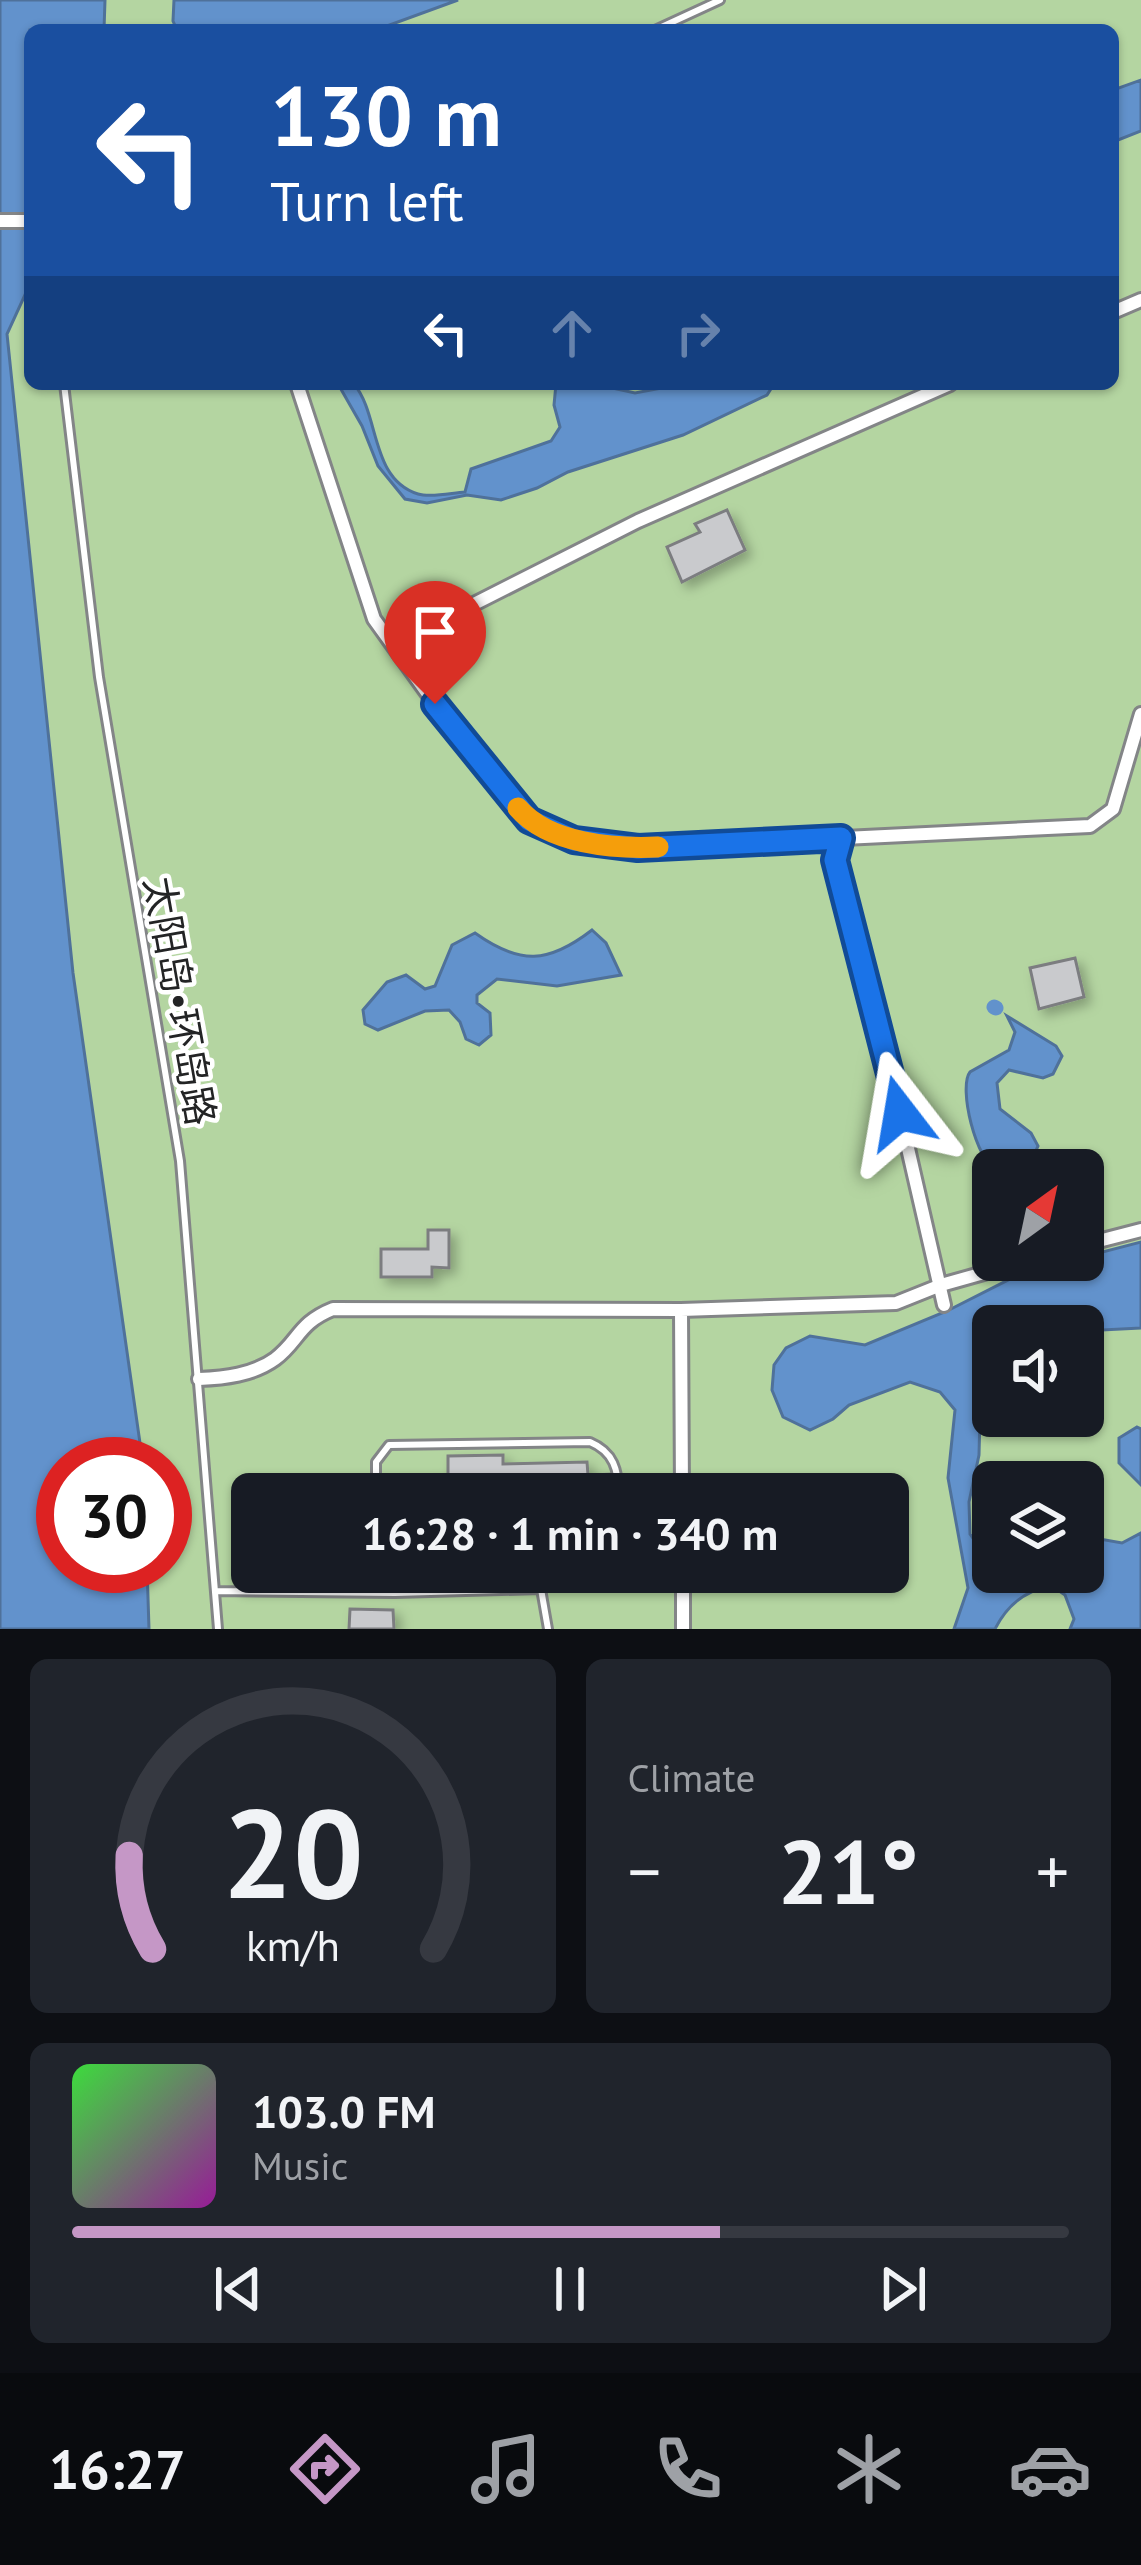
<!DOCTYPE html>
<html lang="en">
<head>
<meta charset="utf-8">
<style>
  body { margin:0; font-family:"PT Sans","Noto Sans SC",sans-serif; background:#20242c; color:#f1f3f6; height:100vh; display:flex; flex-direction:column; font-size:45px; white-space:nowrap }
  * { box-sizing:border-box; margin:0 }
  p { font-size:39px; color:#9ea1a6 }
  .icon { flex:none; width:66px; height:66px; fill:none; stroke:currentColor; stroke-width:2; stroke-linecap:round; stroke-linejoin:round }
  .map { position:relative; height:1629px; overflow:hidden }
  .drawer { display:flex; flex-direction:column; gap:30px; padding:30px; background:#0d0f14; flex:1 }
  .drawer>* { flex:none }
  .top-card { position:absolute; left:24px; top:24px; width:1095px; height:366px; border-radius:18px; box-shadow:0 3px 9px #0004; background:#1a4fa0; color:#fff; overflow:hidden }
  .needle { width:78px; rotate:33deg }
  .fabs { position:absolute; left:972px; top:1149px; display:grid; gap:24px }
  .fabs a { display:grid; place-items:center; width:132px; height:132px; border-radius:18px; background:#171b24; box-shadow:0 3px 9px #0004; font-size:60px }
  .speed { position:absolute; left:36px; top:1437px; display:flex; gap:24px; font-size:60px; font-weight:700; text-align:center }
  .speed>* { display:grid; place-content:center; width:156px; height:156px; border-radius:50%; background:#171b24; box-shadow:0 3px 9px #0004; line-height:1 }
  .speed .limit { border:18px solid #d22; background:#fff; color:#111 }
  .pin { position:absolute; display:grid; place-items:center; width:102px; height:102px; color:#fff; margin:-123px -51px; border-radius:50% 50% 50% 0; rotate:-45deg; box-shadow:0 0 12px #0007 }
  .pin .icon { rotate:45deg }
  .me { position:absolute; width:132px; margin:-66px; rotate:346deg; stroke-linejoin:round; filter:drop-shadow(0 0 9px #0008) }
  .turn { display:flex; align-items:center; gap:42px; height:252px; padding:0 48px; font-size:54px }
  .turn .icon { width:156px; height:156px; stroke-width:2.5 }
  .turn b { display:block; font-size:84px; line-height:102px }
  .lanes { display:flex; align-items:center; height:114px; padding:0 48px; background:#0003; justify-content:center; gap:60px; direction:ltr }
  .lanes .off { opacity:.35 }
  .big { font-size:90px; font-weight:700; line-height:1.1 }
  .drawer .card { flex:1; display:flex; flex-direction:column; justify-content:center; gap:18px; min-width:0; padding:0 42px; border-radius:18px; background:#20242c }
  .drawer .dial { align-items:center; gap:0 }
  .dial svg { height:312px; overflow:visible; fill:none; stroke:#363941; stroke-width:7; stroke-linecap:round; text-anchor:middle }
  .dial text { fill:#f1f3f6; stroke:none }
  .song { display:flex; align-items:center; gap:36px }
  .cover { width:144px; height:144px; border-radius:18px; background:linear-gradient(135deg,hsl(120 70% 55%),hsl(300 70% 35%)) }
  .played { height:12px; border-radius:6px; background:linear-gradient(90deg,#c597c6 65%,#363941 65%) }
  .keys { display:flex; justify-content:space-around; direction:ltr }
  .heat { display:flex; justify-content:space-between; align-items:center; font-size:66px; direction:ltr }
  .drawer .tiles { flex:1; display:grid; gap:30px; grid-template-columns:1fr 1fr }
  .card:last-child { grid-column:span 2 }
  .trip { position:absolute; left:231px; top:1473px; width:678px; height:120px; border-radius:18px; background:#171b24; box-shadow:0 3px 9px #0004; font-weight:700; line-height:120px; text-align:center }
  .dock { display:flex; height:192px; justify-content:space-around; align-items:center; background:#090b0e; color:#9ea1a6 }
  .dock .icon { width:84px; height:84px }
  .dock .selected { color:#c597c6 }
  .dock b { font-size:54px; color:#f1f3f6 }
  .map>svg:first-child { display:block }
  .green { fill:#b4d5a1; fill-rule:evenodd }
  .water { fill:#6292cc; stroke:#4f719a; stroke-width:3 }
  .lines { fill:none; stroke-linecap:round; stroke-linejoin:round }
  .canal { stroke:#6292cc; stroke-width:15 }
  .building { fill:#c9cacd; stroke:#7c7d80; stroke-width:3; filter:url(#shadow) }
  .service-casing { stroke:#838587; stroke-width:12 }
  .minor-casing { stroke:#838587; stroke-width:18 }
  .service { stroke:#fff; stroke-width:6 }
  .minor { stroke:#fff; stroke-width:12 }
  .route-casing { stroke:#114b97; stroke-width:30 }
  .route { stroke:#1a73e8; stroke-width:21 }
  .slow { stroke:#f59e0b; stroke-width:21 }
  .labels { text-anchor:middle; stroke-width:9; stroke-linejoin:round; paint-order:stroke }
  .street-label { font-size:39px; fill:#232425; stroke:#fff }
</style>
</head>
<body>
<div class="map">
<svg width="1141" height="1629" viewBox="0 0 1141 1629">
  <defs>
    <filter id="shadow"><feDropShadow dx="6" dy="6" stdDeviation="6" flood-color="#0004"/></filter>
  </defs>
  <rect width="100%" height="100%" fill="#e4e6e9"/>
  <!-- green -->
  <path class="green" d="M105,0H174L173,21L177,30H105Z
    M458,0H1141V1629H148L147,1566H165V1464H143L73,973L7,334L30,284V384H1113V30H376ZM84,539L132,864L99,677ZM993,1170H1083V1260H993ZM993,1326H1083V1416H993ZM993,1482H1083V1572H993ZM252,1494H888V1572H252Z"/>
  <!-- water -->
  <path class="water" d="M0,0H105L104,30H30V284L7,334L73,973L143,1464H63V1566H147L149,1629H0Z
    M174,0H458L376,30H177L173,21Z
    M1141,80V131L1113,142V90Z
    M338,384H354C380,415 370,479 418,494C431,498 451,493 465,492L471,469L551,441L560,427L554,405L556,384H594L635,393L683,384H774L767,395L683,435L568,472L537,488L501,500L467,495L427,503L405,499L378,466L362,426Z
    M592,930L606,943L621,975L557,986L497,979L477,995V1003L490,1013L491,1035L479,1045L466,1039L460,1022L449,1010L425,1011L378,1030L365,1024L363,1010L387,982L406,975L425,989L435,986L452,945L475,933C520,965 548,964 592,930Z
    M1007,1016L1056,1046L1062,1056L1053,1074L1043,1078L1009,1070L997,1083L1000,1109L1031,1133L1038,1146L1027,1170C1019,1170 1005,1172 997,1170C976,1162 958,1087 970,1072L1009,1050L1015,1032Z
    M1141,1242V1328L1083,1331V1326H993V1356L985,1364L981,1375L979,1455L969,1502L970,1534L977,1544L993,1549V1572H1083V1536L1122,1543L1141,1533V1629H1070L1074,1619L1065,1595L1052,1586C1025,1590 1007,1605 995,1629H954L968,1588L948,1478L955,1410L940,1392L910,1382L849,1405L833,1419L810,1430L783,1417L772,1390L774,1365L786,1348L810,1336L865,1345L947,1311L1022,1273Z
    M1137,1427L1141,1429V1485L1119,1463V1438Z"/>
  <g class="lines">
    <!-- canal -->
    <path class="canal" d="M994,1007L996,1008"/>
  </g>
  <!-- building -->
  <path class="building" d="M727,510L745,550L682,582L667,547L700,532L695,524Z
    M1075,958L1084,997L1039,1009L1030,968Z
    M428,1230H449V1268L432,1267V1277H381V1249H428Z
    M503,1455V1464L587,1462L588,1475L614,1474V1494H398V1479L448,1477V1456Z
    M350,1609L393,1610L394,1629H349Z"/>
  <g class="lines">
    <defs>
      <path id="service" d="M655,30L720,0
        M64,384L99,677L180,1161L218,1629
        M376,1494V1462L389,1445L590,1442C614,1452 618,1470 619,1494
        M215,1591L395,1593L393,1572
        M395,1593L541,1589L548,1629"/>
      <path id="minor" d="M0,221H30
        M1113,312L1141,300
        M297,384L374,619L456,733L529,820L574,840L638,848L1090,826L1113,809L1141,714
        M393,645L638,521L950,384
        M841,838L835,860L890,1070L944,1305
        M1083,1245L1141,1230
        M199,1379C224,1378 253,1375 275,1359C299,1341 298,1323 333,1309L681,1310
        M682,1494L681,1310L896,1303L941,1285L1030,1260
        M683,1572V1629"/>
    </defs>
    <!-- service casing -->
    <use href="#service" class="service-casing"/>
    <!-- minor casing -->
    <use href="#minor" class="minor-casing"/>
    <!-- service -->
    <use href="#service" class="service"/>
    <!-- minor -->
    <use href="#minor" class="minor"/>
  </g>
  <g class="lines">
    <defs>
      <path id="route" d="M435,704L529,820L574,840L638,848L841,838L835,860L900,1113"/>
    </defs>
    <!-- route casing -->
    <use href="#route" class="route-casing"/>
    <!-- route -->
    <use href="#route" class="route"/>
    <!-- slow -->
    <path class="slow" d="M518,808C549,844 614,849 658,847"/>
  </g>
  <g class="labels">
    <!-- street labels -->
    <g class="street-label">
      <text transform="translate(180 1001) rotate(80)" y="14">太阳岛•环岛路</text>
    </g>
  </g>
</svg>
<div class="fabs">
<a><svg class="needle" viewBox="-14 -14 28 28"><path d="M0-13l5 13h-10z" fill="#e53935"/><path d="M0 13l5-13h-10z" fill="#9ea1a6"/></svg></a>
<a><svg class="icon" aria-label="sound" viewBox="0 0 24 24"><path d="M4 9h4l5-4v14l-5-4H4zM17 9q2 3 0 6"/></svg></a>
<a><svg class="icon" aria-label="layers" viewBox="0 0 24 24"><path d="M12 4l9 5-9 5-9-5zM3 14l9 5 9-5"/></svg></a>
</div>
<div class="speed"><div class="limit">30</div></div>
<div class="pin" style="left:435px;top:704px;background:#d93025"><svg class="icon" aria-label="arrive" viewBox="0 0 24 24"><path d="M6 21V4h12l-3 4 3 4H6"/></svg></div>
<svg class="me" style="left:900px;top:1113px" viewBox="-20 -20 40 40"><path d="M0-17L14 15 0 8-14 15z" fill="#1a73e8" stroke="#fff" stroke-width="4"/></svg>
<div class="trip">16:28 · 1 min · 340 m</div>
<div class="top-card">
<div class="turn"><svg class="icon" aria-label="left" viewBox="0 0 24 24"><path d="M17 20v-9H6M10 6l-5 5 5 5"/></svg><div><b>130 m</b>Turn left</div></div>
<div class="lanes"><svg class="icon" aria-label="left" viewBox="0 0 24 24"><path d="M17 20v-9H6M10 6l-5 5 5 5"/></svg><svg class="icon off" aria-label="ahead" viewBox="0 0 24 24"><path d="M12 20V5M6 11l6-6 6 6"/></svg><svg class="icon off" aria-label="right" viewBox="0 0 24 24"><path d="M7 20v-9h11M14 6l5 5-5 5"/></svg></div>
</div>
</div>
<section class="drawer">
<div class="tiles">
<div class="card dial"><svg viewBox="0 0 100 80">
<path d="M14 69A42 42 0 1 1 86 69"/>
<path d="M14 69A42 42 0 0 1 8 45" stroke="#c597c6"/>
<text x="50" y="56" font-size="32" font-weight="700">20</text>
<text x="50" y="72" font-size="11">km/h</text>
</svg></div>
<div class="card"><p>Climate</p>
<div class="heat"><a>−</a><b class="big">21°</b><a>+</a></div>
</div>
<div class="card">
<div class="song"><i class="cover"></i><div><b>103.0 FM</b><p>Music</p></div></div>
<div class="played"></div>
<div class="keys"><svg class="icon" aria-label="previous" viewBox="0 0 24 24"><path d="M18 5L8 12l10 7zM5 5v14"/></svg><svg class="icon" aria-label="pause" viewBox="0 0 24 24"><path d="M8 5v14M16 5v14"/></svg><svg class="icon" aria-label="next" viewBox="0 0 24 24"><path d="M6 5l10 7-10 7zM19 5v14"/></svg></div>
</div>
</div>
</section>
<nav class="dock">
<b>16:27</b>
<svg class="icon selected" aria-label="directions" viewBox="0 0 24 24"><path d="M12 3l9 9-9 9-9-9zM9 14v-3h6M13 9l2 2-2 2"/></svg>
<svg class="icon" aria-label="music" viewBox="0 0 24 24"><path d="M9 18V5l10-2v13"/><circle cx="6" cy="18" r="3"/><circle cx="16" cy="16" r="3"/></svg>
<svg class="icon" aria-label="phone" viewBox="0 0 24 24"><path d="M5 4h4l2 5-3 2q2 4 5 5l2-3 5 2v4C11 20 4 13 5 4z"/></svg>
<svg class="icon" aria-label="climate" viewBox="0 0 24 24"><path d="M12 3v18M4 7l16 10M4 17L20 7"/></svg>
<svg class="icon" aria-label="car" viewBox="0 0 24 24"><path d="M5 17H2v-5l4-1 3-4h7l3 4 3 1v5h-3M9 17h6M6 11h13"/><circle cx="7" cy="17" r="2"/><circle cx="17" cy="17" r="2"/></svg>
</nav>
</body>
</html>
